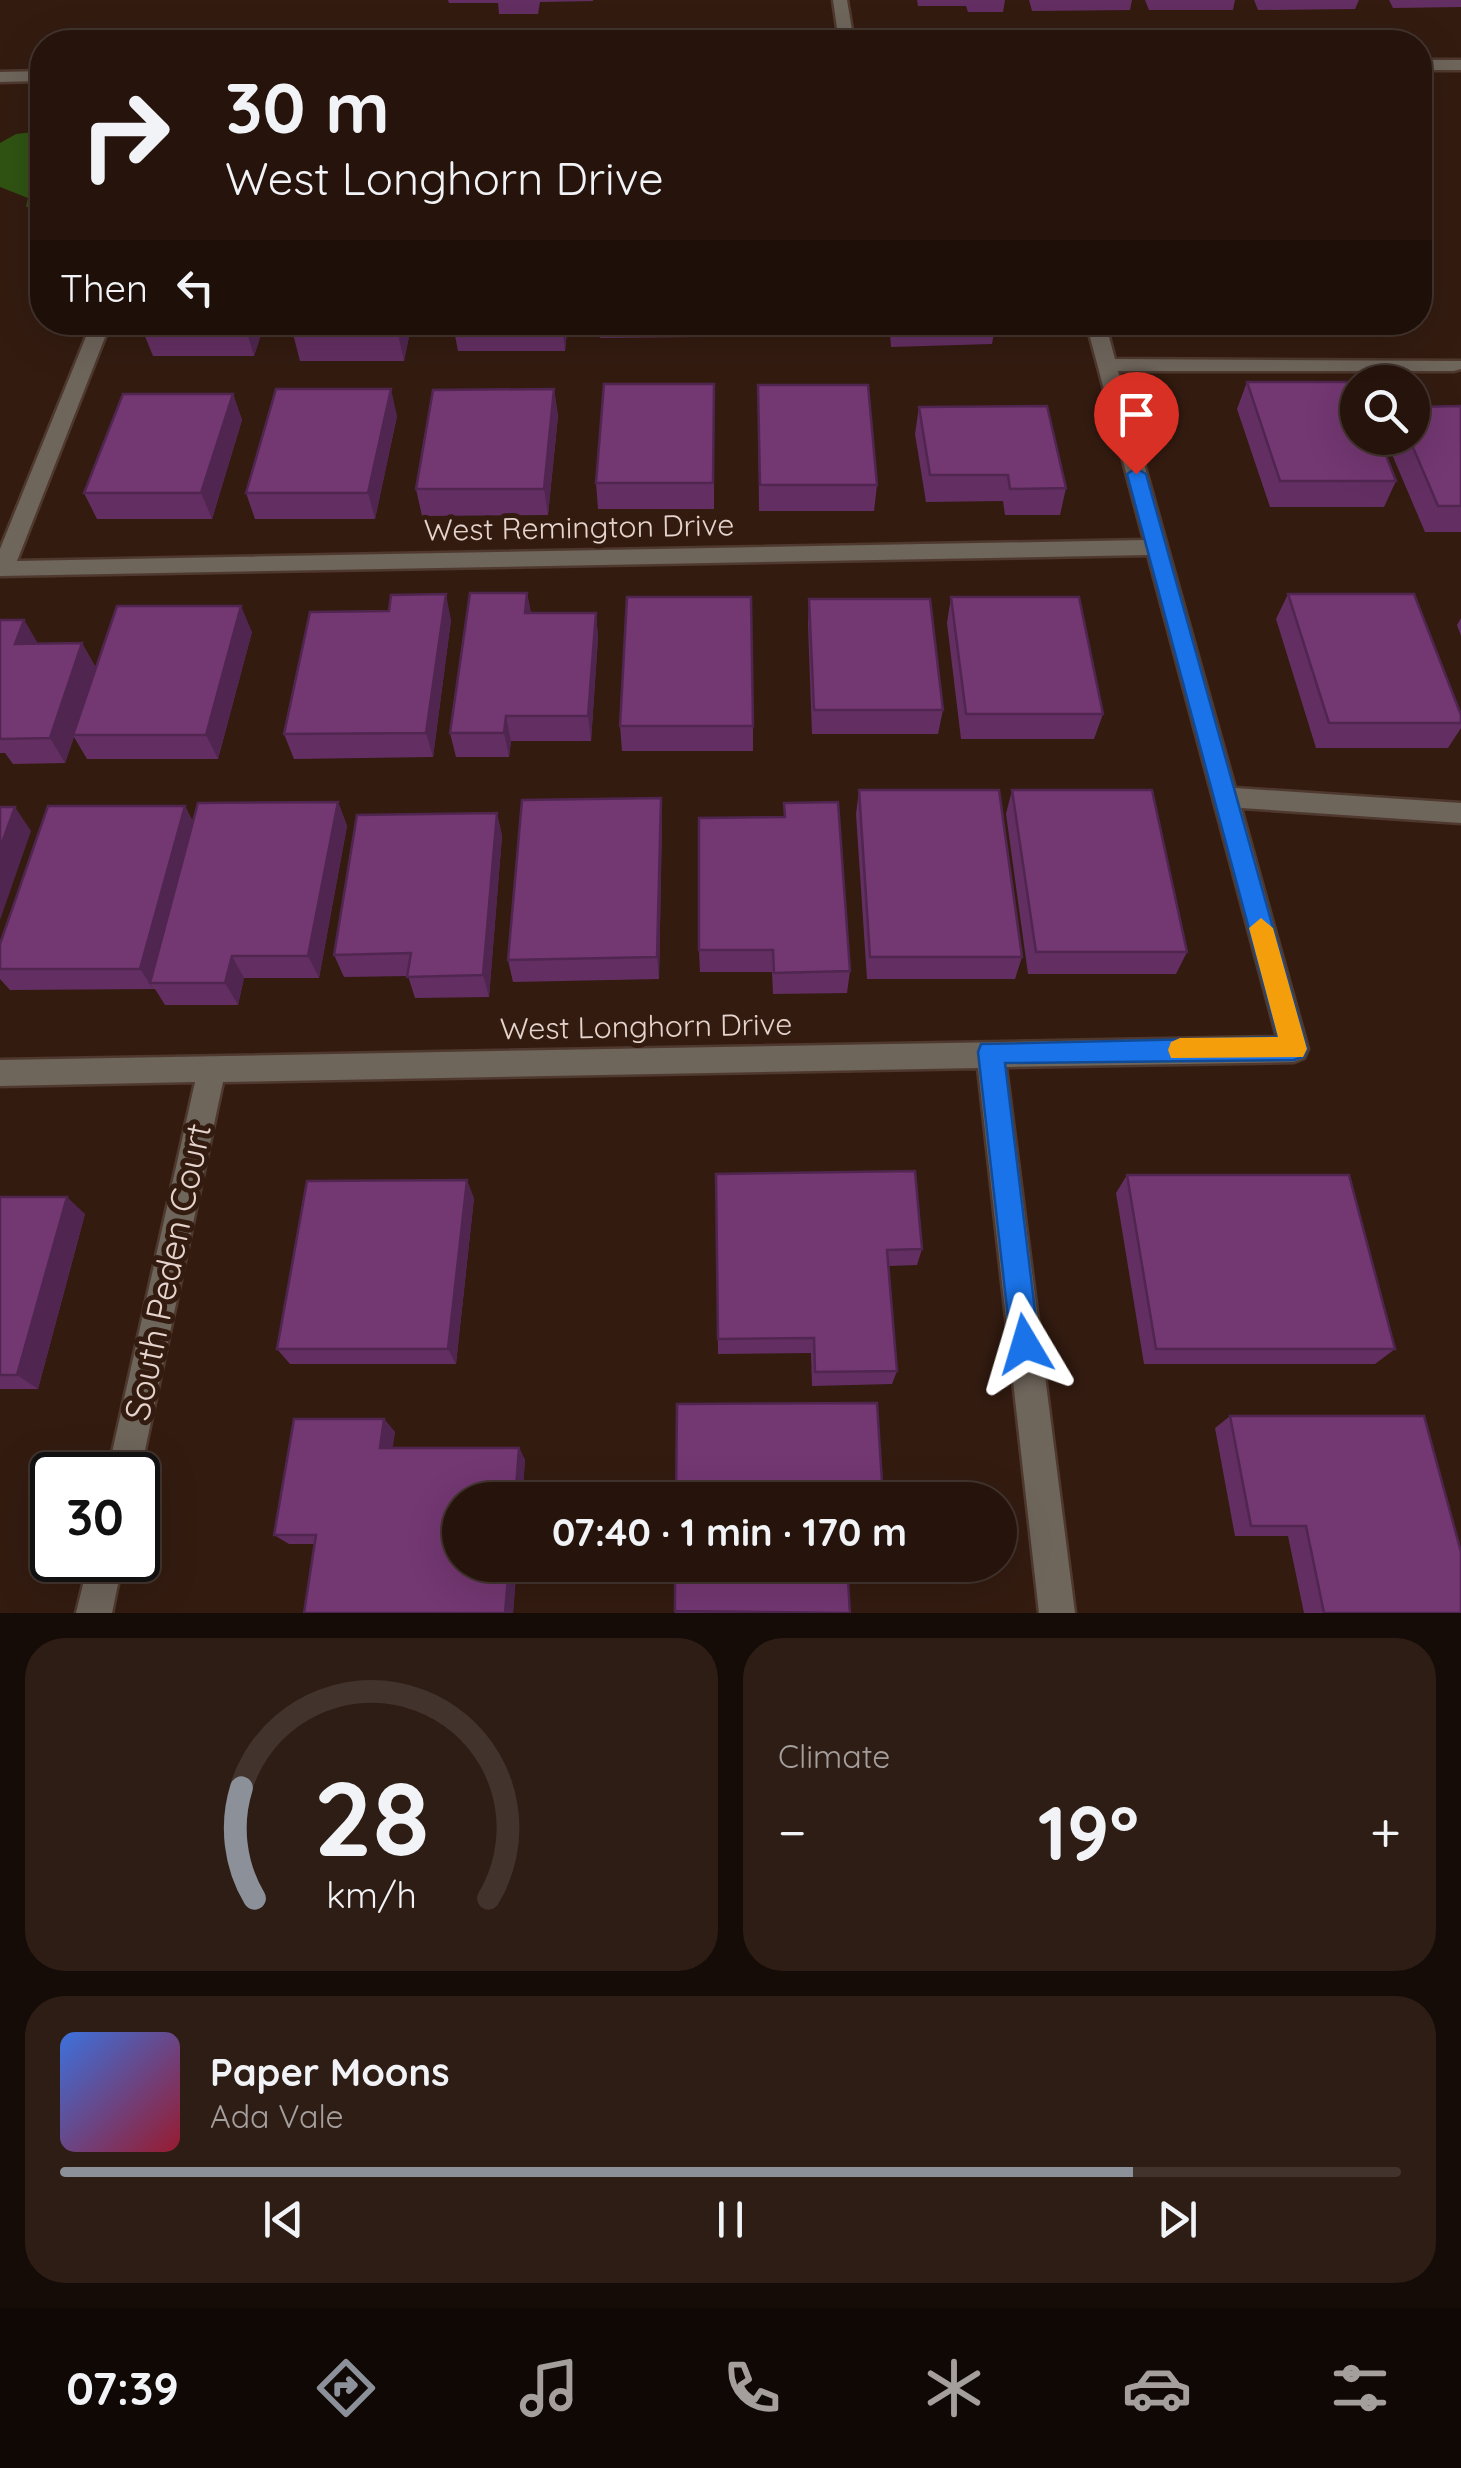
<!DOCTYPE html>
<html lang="en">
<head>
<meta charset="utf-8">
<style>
  body { margin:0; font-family:Quicksand,sans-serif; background:#2e1d15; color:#f1f3f6; height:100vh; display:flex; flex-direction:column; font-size:38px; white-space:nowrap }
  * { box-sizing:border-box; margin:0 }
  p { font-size:32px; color:#a49e9d }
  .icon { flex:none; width:55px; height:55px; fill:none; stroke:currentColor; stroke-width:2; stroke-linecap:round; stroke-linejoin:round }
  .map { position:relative; height:1613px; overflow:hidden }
  .details { display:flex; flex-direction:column; gap:25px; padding:25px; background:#150b07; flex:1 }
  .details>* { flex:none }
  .banner { position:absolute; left:30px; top:30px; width:1402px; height:305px; border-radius:40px; box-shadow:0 10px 40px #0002,0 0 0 2px #42332d; background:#26140c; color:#f1f3f6; overflow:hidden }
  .buttons { position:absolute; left:1340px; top:365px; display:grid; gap:20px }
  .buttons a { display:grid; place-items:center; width:90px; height:90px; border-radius:50%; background:#26140c; box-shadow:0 10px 40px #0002,0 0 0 2px #42332d; font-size:50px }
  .speed { position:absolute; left:30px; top:1452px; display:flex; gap:20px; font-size:50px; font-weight:700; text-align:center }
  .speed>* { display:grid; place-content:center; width:130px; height:130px; border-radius:50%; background:#26140c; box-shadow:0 10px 40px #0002,0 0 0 2px #42332d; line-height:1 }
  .speed .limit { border:5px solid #111; border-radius:15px; background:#fff; color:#111 }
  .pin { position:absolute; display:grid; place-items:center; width:85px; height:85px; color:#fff; margin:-102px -42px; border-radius:50% 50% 50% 0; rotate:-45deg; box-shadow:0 0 10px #0007 }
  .pin .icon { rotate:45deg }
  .me { position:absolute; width:110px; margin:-55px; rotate:353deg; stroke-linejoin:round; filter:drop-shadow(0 0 8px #0008) }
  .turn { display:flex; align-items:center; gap:35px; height:210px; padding:0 30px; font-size:45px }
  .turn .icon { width:130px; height:130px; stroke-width:2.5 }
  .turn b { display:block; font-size:70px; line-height:85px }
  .then { display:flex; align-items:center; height:95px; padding:0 30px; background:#0003; gap:20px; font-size:38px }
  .big { font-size:75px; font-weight:700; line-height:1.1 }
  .details .tile { flex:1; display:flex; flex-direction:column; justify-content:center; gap:15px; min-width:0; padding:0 35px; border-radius:40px; background:#2e1d15 }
  .details .dial { align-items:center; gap:0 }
  .dial svg { height:260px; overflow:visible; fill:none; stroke:#42332d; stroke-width:7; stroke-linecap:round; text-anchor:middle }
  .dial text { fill:#f1f3f6; stroke:none }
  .song { display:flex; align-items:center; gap:30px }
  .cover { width:120px; height:120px; border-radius:15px; background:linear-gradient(135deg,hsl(220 70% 55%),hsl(350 70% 35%)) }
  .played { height:10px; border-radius:5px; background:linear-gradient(90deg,#8c9099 80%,#42332d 80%) }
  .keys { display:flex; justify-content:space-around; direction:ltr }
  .heat { display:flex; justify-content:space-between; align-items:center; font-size:55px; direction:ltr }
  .details .tiles { flex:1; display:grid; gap:25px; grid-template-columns:1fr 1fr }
  .tile:last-child { grid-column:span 2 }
  .trip { position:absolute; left:442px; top:1482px; width:575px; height:100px; border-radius:50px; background:#26140c; box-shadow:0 10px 40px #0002,0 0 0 2px #42332d; font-weight:700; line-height:100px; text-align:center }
  .dock { display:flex; height:160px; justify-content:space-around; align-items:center; background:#0f0805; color:#a49e9d }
  .dock .icon { width:70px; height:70px }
  .dock .current { color:#8c9099 }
  .dock b { font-size:45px; color:#f1f3f6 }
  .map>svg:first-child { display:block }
  .green { fill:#305313 }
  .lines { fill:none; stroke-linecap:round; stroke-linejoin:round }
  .minor-casing { stroke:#4f392e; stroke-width:5 }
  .minor { fill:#6e655b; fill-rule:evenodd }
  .wall { fill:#632f62 }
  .shaded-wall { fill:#502650 }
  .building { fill:#733772; stroke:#502650; stroke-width:2.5 }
  .route { fill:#1a73e8; stroke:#114b97; stroke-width:2.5 }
  .slow { fill:#f59e0b }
  .labels { text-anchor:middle; stroke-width:10; stroke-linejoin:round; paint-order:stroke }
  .street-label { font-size:30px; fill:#e5d4cd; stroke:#331b10 }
  .near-street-label { font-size:35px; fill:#e5d4cd; stroke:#331b10 }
</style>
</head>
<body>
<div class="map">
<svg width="1461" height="1613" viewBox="0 0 1461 1613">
  <rect width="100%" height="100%" fill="#331b10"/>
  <!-- green -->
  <path class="green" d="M42,131V206L26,207L28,198L0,187V143L16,134Z"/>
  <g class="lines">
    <defs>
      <path id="minor" d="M833,0H847L854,42H839Z
        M1420,60H1461V70H1420Z
        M42,71V81L0,82V72Z
        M92,322H111L17,561L1144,540L1086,322H1105L1115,359L1461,361V369L1454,371H1118L1235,788L1461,803V823L1241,808L1308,1049L1304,1058L1294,1062L1006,1067L1075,1613H1039L978,1068L223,1082L138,1483V1475H107L195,1082L0,1086V1060L1277,1037L1148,555L0,576V549Z
        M89,1560H123L112,1613H76Z"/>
    </defs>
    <!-- minor casing -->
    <use href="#minor" class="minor-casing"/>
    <!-- minor -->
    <use href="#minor" class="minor"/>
  </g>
  <!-- wall -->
  <path class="wall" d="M448,0H593V1L540,2L538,14H499L498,3H449Z
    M917,0H1005L1003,12H968L966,6H918Z
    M1029,0H1132L1130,10L1032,11Z
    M1145,0H1235L1233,10H1149Z
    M1254,0H1359L1355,9L1258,10Z
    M1389,0H1461V7L1393,8Z
    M145,322H265L254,356H153L142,329Z
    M296,322H412L404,361H300L293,334Z
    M568,322L565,351H458L453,325Z
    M599,322H700V337L600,338Z
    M753,322H855V324L753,326Z
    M889,322H996L992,344L891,347Z
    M1195,322H1245L1243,327L1197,328Z
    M1247,382L1396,481L1384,507H1270L1237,409Z
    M714,384V509H598L596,483Z
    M758,385L877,485L874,511H759Z
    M554,389L558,416L548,515L422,516L416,489Z
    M233,394L242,420L212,519H97L84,493Z
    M1461,406V532H1425L1385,438H1412Z
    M919,407L1066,488L1060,515H1005L1003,501L926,502L915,434Z
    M397,416L375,519H255L246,493Z
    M527,593L531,613H596L598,638L591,741H511L509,757H456L450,733Z
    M1288,594L1461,715V728L1448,748H1316L1276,619Z
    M951,597L1103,714L1094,739H961L947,623Z
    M809,599L943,710L938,734H812L808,624Z
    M1461,618V636L1457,625Z
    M0,620H24L38,644L82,643L96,668L252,632L218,759H87L74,737L65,763L13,764L5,753H0Z
    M451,620L433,757L294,759L284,734Z
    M620,726H753V751H622Z
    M859,790L1022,957L1015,979H867L856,814Z
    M1012,790L1187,952L1176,974H1028L1006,814Z
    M338,802L347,826L319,978H244L238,1005H165L155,989L10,990L0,979V944L185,806L193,822Z
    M784,803L850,971L847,993L773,994L772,972H700L699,950L784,817Z
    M497,813L502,836L489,997L415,998L408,976L344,977L334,955Z
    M662,822L659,979L513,982L508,960Z
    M716,1174L922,1249L917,1265L889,1266L897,1371L892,1384L812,1386L811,1353L718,1354Z
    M1127,1175L1395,1349L1375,1364H1144L1116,1193Z
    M0,1197L85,1214L38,1389H0Z
    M474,1198L456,1364H290L277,1349Z
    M1230,1416L1461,1613H1304L1288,1536H1235L1215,1428Z
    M384,1419L395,1432L392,1448H519L525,1460L513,1613H304L315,1544H289L274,1535Z
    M675,1565L850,1613H675Z"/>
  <!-- shaded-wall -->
  <path class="shaded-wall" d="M248,322H265L254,356L246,329Z
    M401,322H412L404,361L398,334Z
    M562,322H568L565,351L562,324Z
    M391,389L397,416L375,519L368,493Z
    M554,389L558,416L548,515L544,489Z
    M233,394L242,420L212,519L201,493Z
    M527,593L532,619L525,613Z
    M446,594L451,620L433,757L426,733Z
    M241,606L252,632L218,759L206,735Z
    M596,613L598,638L591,741L588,716Z
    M24,620L39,646L15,644Z
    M82,643L96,669L65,763L50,738Z
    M506,716L511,741L509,757L504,733Z
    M661,798L662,822L659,979L657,957Z
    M338,802L347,826L319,978L308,956Z
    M185,806L197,830L150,983L154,990L140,969Z
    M15,807L31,831L0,920V848Z
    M497,813L502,836L489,997L483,975Z
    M232,956L244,978L238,1005L225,983Z
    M467,1180L474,1198L456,1364L448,1349Z
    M67,1197L85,1214L38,1389L17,1375Z
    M384,1419L395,1432L391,1460L380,1448Z
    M519,1448L525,1460L522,1500H515Z
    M509,1565H517L513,1613H505Z"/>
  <!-- building -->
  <path class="building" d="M145,322H248L246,329H142Z
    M296,322H401L398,334H293Z
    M453,322H562V324L453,325Z
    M1247,382H1356L1358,386V438H1379L1396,481H1280Z
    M604,384H714L713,483H596Z
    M758,385H868L877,485H760Z
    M276,389H391L368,493H246Z
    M554,389L544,489H416L433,390Z
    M123,394H233L201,493H84Z
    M1047,406L1066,488L1010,489L1008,475H930L919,407Z
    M1461,406V506H1438L1409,438H1412V407Z
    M470,593H527L525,613H596L588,716H506L504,733H450Z
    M446,594L426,733L284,734L310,612L389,611L391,595Z
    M1288,594H1414L1461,715V723H1329Z
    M627,597H751L753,726H620Z
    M951,597H1079L1103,714H966Z
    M809,599H930L943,710H814Z
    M117,606H241L206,735H73Z
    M0,620H24L15,644L82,643L50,738L0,739Z
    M859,790H999L1022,957H870Z
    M1012,790H1152L1187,952H1036Z
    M661,798L657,957L508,960L522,800Z
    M338,802L308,956H232L225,983H150L198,803Z
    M838,802L850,971L774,973L773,950H699V818L785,817L784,803Z
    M48,806H185L140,969H0V944Z
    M0,807H15L0,848Z
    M497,813L483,975L407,977L411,953L334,955L357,815Z
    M915,1171L922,1249L887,1250L897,1371L815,1372L814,1338L718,1339L716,1174Z
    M1127,1175H1349L1395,1349H1156Z
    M467,1180L448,1349H277L307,1181Z
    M0,1197H67L17,1375H0Z
    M877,1403L883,1499L676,1500L677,1404Z
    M1230,1416H1424L1461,1552V1613H1324L1306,1526H1251Z
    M294,1419H384L380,1448H519L515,1500H460V1565H509L505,1613H304L316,1535H274Z
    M675,1565H847L850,1613L675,1611Z"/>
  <!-- route -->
  <path class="route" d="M1136,468L1146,474L1307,1049L1303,1057L1294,1060L1005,1063L1039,1344L1035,1354L1025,1358L1015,1354L1011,1344L978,1052L981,1044L1278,1037L1127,474Z"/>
  <!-- slow -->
  <path class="slow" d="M1261,918L1273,928L1307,1049L1303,1057L1171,1058L1168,1050L1171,1042L1180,1038L1278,1037L1249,928Z"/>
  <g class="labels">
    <!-- street labels -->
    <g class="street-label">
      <text transform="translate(579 528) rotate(-1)" y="10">West Remington Drive</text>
      <text transform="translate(646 1027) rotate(-1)" y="10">West Longhorn Drive</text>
    </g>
    <!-- near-street labels -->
    <g class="near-street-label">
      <text transform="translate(168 1272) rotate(-78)" y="12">South Peden Court</text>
    </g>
  </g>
</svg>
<div class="buttons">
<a><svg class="icon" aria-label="search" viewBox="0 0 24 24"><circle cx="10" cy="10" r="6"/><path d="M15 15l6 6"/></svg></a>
</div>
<div class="speed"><div class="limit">30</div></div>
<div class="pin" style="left:1136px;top:474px;background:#d93025"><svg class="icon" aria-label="arrive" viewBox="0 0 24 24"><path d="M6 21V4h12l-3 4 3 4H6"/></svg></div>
<svg class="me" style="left:1025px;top:1344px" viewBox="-20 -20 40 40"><path d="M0-17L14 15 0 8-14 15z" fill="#1a73e8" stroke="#fff" stroke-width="4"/></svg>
<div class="trip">07:40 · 1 min · 170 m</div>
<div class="banner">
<div class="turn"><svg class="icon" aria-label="right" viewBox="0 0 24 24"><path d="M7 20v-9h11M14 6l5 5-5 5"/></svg><div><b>30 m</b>West Longhorn Drive</div></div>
<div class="then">Then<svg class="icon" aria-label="left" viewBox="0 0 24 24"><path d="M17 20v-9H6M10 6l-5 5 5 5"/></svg></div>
</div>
</div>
<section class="details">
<div class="tiles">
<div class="tile dial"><svg viewBox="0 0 100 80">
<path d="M14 69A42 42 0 1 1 86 69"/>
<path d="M14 69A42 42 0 0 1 10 35" stroke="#8c9099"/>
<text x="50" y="56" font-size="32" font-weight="700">28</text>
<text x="50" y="72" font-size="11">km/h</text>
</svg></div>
<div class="tile"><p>Climate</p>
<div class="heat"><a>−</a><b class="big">19°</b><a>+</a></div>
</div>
<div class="tile">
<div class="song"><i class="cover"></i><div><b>Paper Moons</b><p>Ada Vale</p></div></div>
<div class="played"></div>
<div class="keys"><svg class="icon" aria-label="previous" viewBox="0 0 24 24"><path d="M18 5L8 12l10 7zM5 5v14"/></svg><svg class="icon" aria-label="pause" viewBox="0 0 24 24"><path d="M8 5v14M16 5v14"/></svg><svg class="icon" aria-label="next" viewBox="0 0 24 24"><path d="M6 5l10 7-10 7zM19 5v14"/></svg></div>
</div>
</div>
</section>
<nav class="dock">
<b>07:39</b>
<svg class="icon current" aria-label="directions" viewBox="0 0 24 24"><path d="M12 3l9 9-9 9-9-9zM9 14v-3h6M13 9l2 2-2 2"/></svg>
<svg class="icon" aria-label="music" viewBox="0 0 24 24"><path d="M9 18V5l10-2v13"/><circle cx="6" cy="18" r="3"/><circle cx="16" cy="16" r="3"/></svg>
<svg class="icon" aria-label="phone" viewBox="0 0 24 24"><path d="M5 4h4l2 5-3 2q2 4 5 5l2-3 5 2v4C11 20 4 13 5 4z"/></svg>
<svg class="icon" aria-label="climate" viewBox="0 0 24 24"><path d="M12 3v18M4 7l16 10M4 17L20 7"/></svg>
<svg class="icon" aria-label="car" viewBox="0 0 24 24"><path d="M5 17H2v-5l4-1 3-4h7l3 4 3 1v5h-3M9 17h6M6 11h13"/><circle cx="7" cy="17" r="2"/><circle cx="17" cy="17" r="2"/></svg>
<svg class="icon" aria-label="filters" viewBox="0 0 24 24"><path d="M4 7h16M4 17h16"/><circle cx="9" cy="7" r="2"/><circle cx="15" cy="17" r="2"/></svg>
</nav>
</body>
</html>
